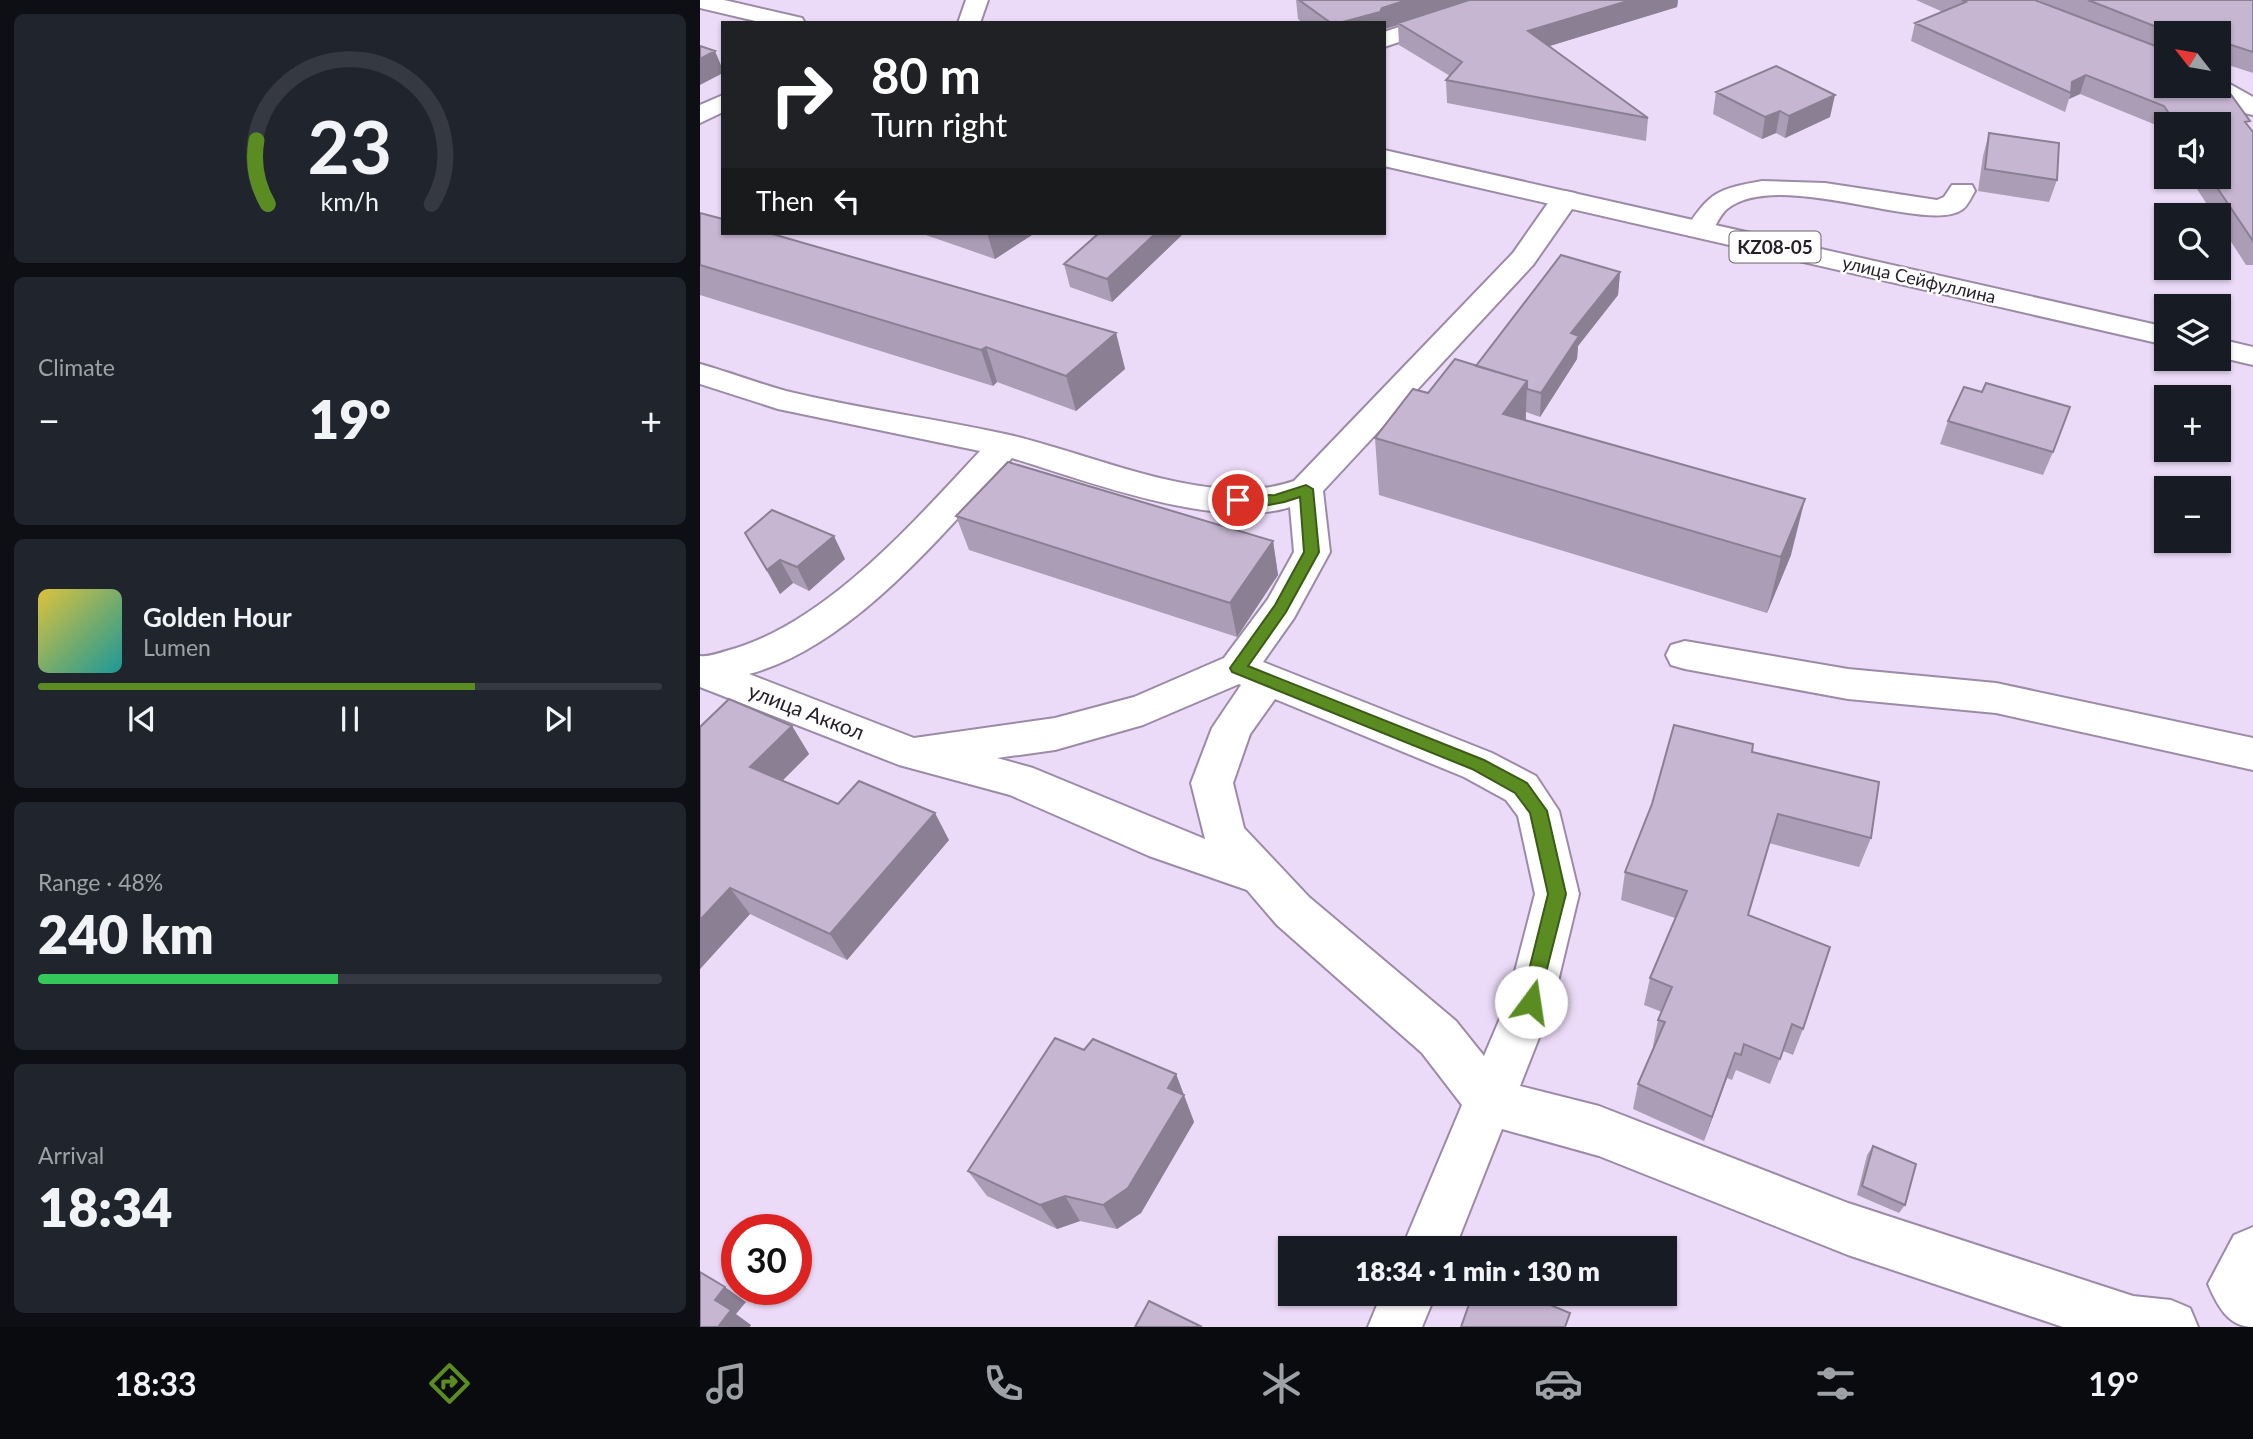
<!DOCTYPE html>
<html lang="en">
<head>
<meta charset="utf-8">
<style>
  body { margin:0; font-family:Lato,sans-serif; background:#20242c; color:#f1f3f6; height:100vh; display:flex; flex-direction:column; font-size:26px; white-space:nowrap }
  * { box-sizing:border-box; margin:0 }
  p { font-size:23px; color:#9ea1a6 }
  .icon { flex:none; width:38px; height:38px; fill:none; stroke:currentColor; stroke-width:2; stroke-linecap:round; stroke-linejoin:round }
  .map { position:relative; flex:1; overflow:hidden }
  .panel { display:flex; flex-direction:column; gap:14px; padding:14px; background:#0d0f14; width:700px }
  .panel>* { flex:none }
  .top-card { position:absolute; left:21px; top:21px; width:665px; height:214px; border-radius:0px; box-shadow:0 2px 5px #0004; background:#202124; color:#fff; overflow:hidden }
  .needle { width:46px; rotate:301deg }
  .fabs { position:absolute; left:1454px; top:21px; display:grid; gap:14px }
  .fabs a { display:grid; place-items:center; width:77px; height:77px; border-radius:0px; background:#171b24; box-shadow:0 2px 5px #0004; font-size:35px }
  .speed { position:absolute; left:21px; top:1214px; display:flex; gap:14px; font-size:35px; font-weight:700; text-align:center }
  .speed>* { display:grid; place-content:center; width:91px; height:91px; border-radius:50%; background:#171b24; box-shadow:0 2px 5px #0004; line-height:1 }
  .speed .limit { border:10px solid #d22; background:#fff; color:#111 }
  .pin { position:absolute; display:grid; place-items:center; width:60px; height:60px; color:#fff; margin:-30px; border:4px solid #fff; border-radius:50%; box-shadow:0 2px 7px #0007 }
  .me { position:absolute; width:77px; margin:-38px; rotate:14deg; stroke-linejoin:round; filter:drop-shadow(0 0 5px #0008) }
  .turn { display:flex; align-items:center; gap:24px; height:147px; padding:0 35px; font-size:32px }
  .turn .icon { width:91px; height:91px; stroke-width:2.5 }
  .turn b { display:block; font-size:49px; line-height:60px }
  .then { display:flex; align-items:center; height:66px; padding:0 35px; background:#0003; gap:14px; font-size:26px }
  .big { font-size:52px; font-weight:800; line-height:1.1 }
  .panel .widget { flex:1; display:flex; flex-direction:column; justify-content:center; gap:10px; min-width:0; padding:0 24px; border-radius:10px; background:#20242c }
  .panel .dial { align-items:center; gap:0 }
  .dial svg { height:182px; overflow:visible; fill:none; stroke:#363941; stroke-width:7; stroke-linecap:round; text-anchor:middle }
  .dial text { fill:#f1f3f6; stroke:none }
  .song { display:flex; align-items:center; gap:21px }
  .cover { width:84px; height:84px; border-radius:10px; background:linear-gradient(135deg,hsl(50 70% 55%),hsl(180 70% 35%)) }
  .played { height:7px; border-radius:4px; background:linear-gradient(90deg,#5b8c22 70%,#363941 70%) }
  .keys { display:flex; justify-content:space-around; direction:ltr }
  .heat { display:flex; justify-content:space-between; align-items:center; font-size:38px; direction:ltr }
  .charge { height:10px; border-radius:5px; background:linear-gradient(90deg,#34c759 48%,#363941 0) }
  .trip { position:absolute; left:578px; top:1236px; width:399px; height:70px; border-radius:0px; background:#171b24; box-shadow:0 2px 5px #0004; font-weight:800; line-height:70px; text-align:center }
  .tabs { display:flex; height:112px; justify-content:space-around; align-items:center; background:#090b0e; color:#9ea1a6 }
  .tabs .icon { width:49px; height:49px }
  .tabs .selected { color:#5b8c22 }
  .tabs b { font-size:32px; color:#f1f3f6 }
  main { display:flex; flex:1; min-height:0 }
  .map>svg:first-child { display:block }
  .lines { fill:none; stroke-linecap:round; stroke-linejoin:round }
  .street-casing { stroke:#9b8ba6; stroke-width:4 }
  .primary-casing { stroke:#9b8ba6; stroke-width:4 }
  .street { fill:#fff; fill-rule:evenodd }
  .primary { fill:#fff; fill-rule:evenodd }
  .wall { fill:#ab9db5 }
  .shaded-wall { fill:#8b7f93 }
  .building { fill:#c7b6d2; stroke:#8b7f93; stroke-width:2 }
  .route { fill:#5b8c22; stroke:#3b5b16; stroke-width:2 }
  .labels { text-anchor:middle; stroke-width:5; stroke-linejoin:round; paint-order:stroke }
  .far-street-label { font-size:18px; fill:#251f29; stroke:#fff }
  .shield { fill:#fff; stroke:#666269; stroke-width:2 }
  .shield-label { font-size:19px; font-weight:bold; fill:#251f29 }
  .street-label { font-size:21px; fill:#251f29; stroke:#fff }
</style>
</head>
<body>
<main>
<section class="panel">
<div class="widget dial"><svg viewBox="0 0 100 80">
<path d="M14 69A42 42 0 1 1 86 69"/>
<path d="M14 69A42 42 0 0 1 9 41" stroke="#5b8c22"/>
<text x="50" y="56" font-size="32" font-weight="700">23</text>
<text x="50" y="72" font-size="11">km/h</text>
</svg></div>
<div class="widget"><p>Climate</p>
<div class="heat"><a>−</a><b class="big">19°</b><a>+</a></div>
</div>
<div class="widget">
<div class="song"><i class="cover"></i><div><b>Golden Hour</b><p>Lumen</p></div></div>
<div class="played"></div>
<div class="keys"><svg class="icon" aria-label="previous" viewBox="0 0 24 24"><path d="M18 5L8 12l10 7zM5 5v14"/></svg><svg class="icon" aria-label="pause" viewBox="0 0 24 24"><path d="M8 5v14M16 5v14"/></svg><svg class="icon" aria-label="next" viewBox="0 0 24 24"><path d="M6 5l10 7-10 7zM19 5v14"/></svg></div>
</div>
<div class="widget"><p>Range · 48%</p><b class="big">240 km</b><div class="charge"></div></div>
<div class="widget"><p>Arrival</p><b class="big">18:34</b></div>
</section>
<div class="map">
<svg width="1553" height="1327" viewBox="0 0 1553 1327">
  <rect width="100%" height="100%" fill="#ecdbf8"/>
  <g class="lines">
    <defs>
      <path id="street" d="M266,0H288L280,23H258Z
        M780,0H813L810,5L684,47V32Z
        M1519,78L1553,97V115L1544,113L1510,90L1507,86H1519Z
        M23,95V112L0,123V105Z
        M1062,181L1125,183L1237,200L1244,197L1252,185H1272L1275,191C1272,196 1268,205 1263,209C1229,236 1080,167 1027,209C1019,216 1015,228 1009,236H989L985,230C1010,192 1017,189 1062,181Z
        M865,191L875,193L879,199L833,265L623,491L630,552L594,618L563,662L792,753L836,776L859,811L879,894L853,1002L820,1086L899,1106L1148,1203L1433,1296L1471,1300L1490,1308L1498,1327H1363L1148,1255L899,1156L802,1129L755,1248H702L762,1105L722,1053L577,925L547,890L449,856L310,795L199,765L0,687V656C8,657 17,654 26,651C123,626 213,523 280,451L78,409L0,384V364C29,372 57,383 86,391C159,409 232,418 305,434C389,452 510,511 594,481L813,253L855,193ZM312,458C384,480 518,531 590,507L594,552L568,599L524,658L434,697L355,718L214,738L49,674C151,647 243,534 312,458ZM539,684L541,685L512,728L491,783L505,839L333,768L297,758L355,750L443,725ZM575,699L764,777L806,800L818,816L835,894L807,1002L784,1056L756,1021L609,897L544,828L533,783L550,734Z
        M985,641L1148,669L1296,683L1553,738V770L1296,713L1148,699L985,669L971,665L966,655L971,645Z
        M1553,1227V1327C1528,1327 1517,1305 1508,1284L1534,1235Z
        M682,1293H736L722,1327H668Z"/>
      <path id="primary" d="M0,0H24L102,18L105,23H64L0,8Z
        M684,150L1466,327V345L684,166Z
        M1519,339L1553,347V365L1519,357Z"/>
    </defs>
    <!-- street casing -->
    <use href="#street" class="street-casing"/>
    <!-- primary casing -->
    <use href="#primary" class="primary-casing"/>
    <!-- street -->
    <use href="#street" class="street"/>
    <!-- primary -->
    <use href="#primary" class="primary"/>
  </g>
  <!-- wall -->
  <path class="wall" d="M596,0H978L977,7L849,46L948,118L946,141L747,103L746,80L750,76L699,45L698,25L684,29V23H603L598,19Z
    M1216,0H1335L1381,18L1338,0H1553V73L1519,62V33H1466V86L1548,125L1553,132V265H1546L1519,223V215H1514L1489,177H1519V124H1466V141L1456,125L1380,94L1369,99L1365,112L1211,41L1215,23L1243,12Z
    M1016,92L1130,117L1085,138L1076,133L1062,139L1013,114Z
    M1289,133L1357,180L1349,202L1278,191L1283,156Z
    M0,213L416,333L425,369L376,411L297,382L293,386L0,295Z
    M220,233H335L295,259Z
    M399,233H484L412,302L370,287L364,264Z
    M920,272L918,295L878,346L877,359L840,417L826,412V420L1091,555L1067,613L679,495L675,438L728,393L776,366Z
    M1282,392L1353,452L1343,475L1240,444L1248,421Z
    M256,516L573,541L578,575L537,637L269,550Z
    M45,533L145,559L109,591L93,583L80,594Z
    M92,726L109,754L82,781L138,804L249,840L147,960L50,914L0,969V727Z
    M1052,752L1171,838L1159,867L1069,843L1048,915L1103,1029L1093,1055L1083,1051L1070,1084L1036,1070L1032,1080L1027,1078L1004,1141L933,1109L938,1084L954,1046H953L958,1020L962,1012L944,1005L950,978L975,918L921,900L925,872Z
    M384,1050L476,1074L494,1122L441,1213L417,1229L380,1221L357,1229L287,1196L268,1171Z
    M1173,1146L1205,1205L1199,1213L1157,1195L1167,1155Z"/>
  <!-- shaded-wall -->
  <path class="shaded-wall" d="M707,0H772L698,23V25L684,29V23H639Z
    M931,0H978L977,7L827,53L828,31Z
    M15,51L23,70V73L0,85V59Z
    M1386,75L1380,94L1369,99L1371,93L1372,82Z
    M1135,95L1130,117L1085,138L1089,116Z
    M1080,111L1076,133L1062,139L1065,117Z
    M287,233H335L295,259Z
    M456,233H484L412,302L407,279Z
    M920,272L918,295L878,346L877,359L840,417L841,393L871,333Z
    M416,333L425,369L376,411L366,376Z
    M286,347L297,382L293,386L281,350Z
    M827,381L825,438L803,414Z
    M1105,499L1091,555L1067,613L1081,557Z
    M134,536L145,559L109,591L97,567Z
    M573,541L578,575L537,637L530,603Z
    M80,560L93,583L80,594L67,570Z
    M92,726L109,754L68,795L50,767Z
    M235,813L249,840L147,960L130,934Z
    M30,888L50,914L0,969V920Z
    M1035,1053L1027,1078L1004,1141L1012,1117Z
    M476,1074L494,1122L441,1213L417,1229L403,1205Z
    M365,1196L380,1221L357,1229L340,1205Z
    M25,1287L46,1302L36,1314L51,1325L50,1327H18L15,1300Z"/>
  <!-- building -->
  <path class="building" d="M599,0H707L682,8L680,12L639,23H631Z
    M769,0H931L828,31L948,118L746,80L762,62L698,23Z
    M1262,0H1335L1466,50V86H1519V78L1550,121L1545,122L1553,132V241L1510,177H1519V124H1476L1464,106L1386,75L1372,82L1371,93L1215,23L1266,2Z
    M1388,0H1553V52L1519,41V33H1496L1484,29L1487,33H1472Z
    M0,46L15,51L0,59Z
    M1076,66L1135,95L1089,116L1080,111L1065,117L1016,92Z
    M1289,133L1359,143L1357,180L1285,169Z
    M0,213L23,219V233H69L416,333L366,376L286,347L281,350L0,265Z
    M399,233H456L407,279L364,264Z
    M861,255L920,272L871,333L879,336L841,393L827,389V381L776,366Z
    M755,359L827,381L803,414L1105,499L1081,557L675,438L713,389L728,393Z
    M1286,383L1370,407L1353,452L1248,421L1264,387L1282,392Z
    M308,462L573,541L530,603L256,516Z
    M72,510L134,536L97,567L80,560L67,570L45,533Z
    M29,699L92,726L50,767L138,804L159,781L235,813L130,934L30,888L0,920V727Z
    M974,725L1053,744L1052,752L1179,782L1171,838L1078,814L1048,915L1130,947L1103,1029L1092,1024L1080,1059L1044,1044L1041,1055L1035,1053L1012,1117L938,1084L965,1022L958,1020L972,987L950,978L987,891L925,872L952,804Z
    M355,1038L384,1050L393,1039L476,1074L468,1088L484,1095L428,1188L403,1205L365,1196L340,1205L268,1171Z
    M1173,1146L1216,1164L1205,1205L1162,1186Z
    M0,1272L25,1287L15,1300L31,1310L18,1327H0Z
    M773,1293H821L870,1313L865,1327H761Z
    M449,1301L502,1327H435Z"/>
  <!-- route -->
  <path class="route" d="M606,485L613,489L619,552L586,612L548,666L784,760L827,783L847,811L866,894L837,1008L831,1011L824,1008L821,1002L848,894L830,813L815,793L772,769L532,672L530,668L575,605L604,552L600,497C584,503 544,513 531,500L538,496L575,495Z"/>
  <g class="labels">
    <!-- far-street labels -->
    <g class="far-street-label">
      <text transform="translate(1219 280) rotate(13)" y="6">улица Сейфуллина</text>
    </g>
    <!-- shield labels -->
    <rect class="shield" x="1029.5" y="231.5" width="91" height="31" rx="5"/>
    <g class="shield-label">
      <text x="1075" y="254">KZ08-05</text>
    </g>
    <!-- street labels -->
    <g class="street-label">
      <text transform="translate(106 712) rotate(21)" y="7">улица Аккол</text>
    </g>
  </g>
</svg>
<div class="fabs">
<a><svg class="needle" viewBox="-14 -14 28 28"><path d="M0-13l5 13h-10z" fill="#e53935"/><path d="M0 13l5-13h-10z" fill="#9ea1a6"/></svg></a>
<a><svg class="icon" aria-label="sound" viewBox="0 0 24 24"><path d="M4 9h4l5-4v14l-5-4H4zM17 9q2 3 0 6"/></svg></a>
<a><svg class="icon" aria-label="search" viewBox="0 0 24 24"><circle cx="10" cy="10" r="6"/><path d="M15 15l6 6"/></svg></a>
<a><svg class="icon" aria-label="layers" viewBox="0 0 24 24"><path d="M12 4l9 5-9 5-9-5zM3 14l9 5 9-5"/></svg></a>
<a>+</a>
<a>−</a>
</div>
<div class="speed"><div class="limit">30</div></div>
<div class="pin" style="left:538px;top:500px;background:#d93025"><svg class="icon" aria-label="arrive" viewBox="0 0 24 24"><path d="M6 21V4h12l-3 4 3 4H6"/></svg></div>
<svg class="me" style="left:831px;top:1002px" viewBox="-20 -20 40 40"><circle r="19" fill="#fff"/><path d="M0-13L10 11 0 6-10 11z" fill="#5b8c22"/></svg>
<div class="trip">18:34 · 1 min · 130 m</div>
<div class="top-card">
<div class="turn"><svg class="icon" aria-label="right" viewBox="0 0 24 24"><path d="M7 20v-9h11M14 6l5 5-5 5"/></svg><div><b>80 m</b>Turn right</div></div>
<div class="then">Then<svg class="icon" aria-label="left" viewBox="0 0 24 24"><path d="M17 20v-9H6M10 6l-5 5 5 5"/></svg></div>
</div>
</div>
</main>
<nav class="tabs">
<b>18:33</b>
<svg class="icon selected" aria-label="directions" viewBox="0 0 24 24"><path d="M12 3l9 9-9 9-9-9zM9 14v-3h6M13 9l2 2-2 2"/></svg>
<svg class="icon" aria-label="music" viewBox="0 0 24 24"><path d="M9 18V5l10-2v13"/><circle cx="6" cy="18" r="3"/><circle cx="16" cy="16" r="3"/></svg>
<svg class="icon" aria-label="phone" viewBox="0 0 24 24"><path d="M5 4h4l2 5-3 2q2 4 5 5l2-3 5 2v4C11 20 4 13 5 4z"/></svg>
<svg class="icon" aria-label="climate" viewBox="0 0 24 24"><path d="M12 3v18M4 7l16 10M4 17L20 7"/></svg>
<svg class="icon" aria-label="car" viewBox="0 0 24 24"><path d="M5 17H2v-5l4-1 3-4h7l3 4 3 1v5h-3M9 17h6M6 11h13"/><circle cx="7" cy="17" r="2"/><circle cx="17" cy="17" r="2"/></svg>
<svg class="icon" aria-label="filters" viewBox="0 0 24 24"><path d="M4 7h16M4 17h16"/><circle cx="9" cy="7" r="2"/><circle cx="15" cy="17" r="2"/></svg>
<b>19°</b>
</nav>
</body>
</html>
